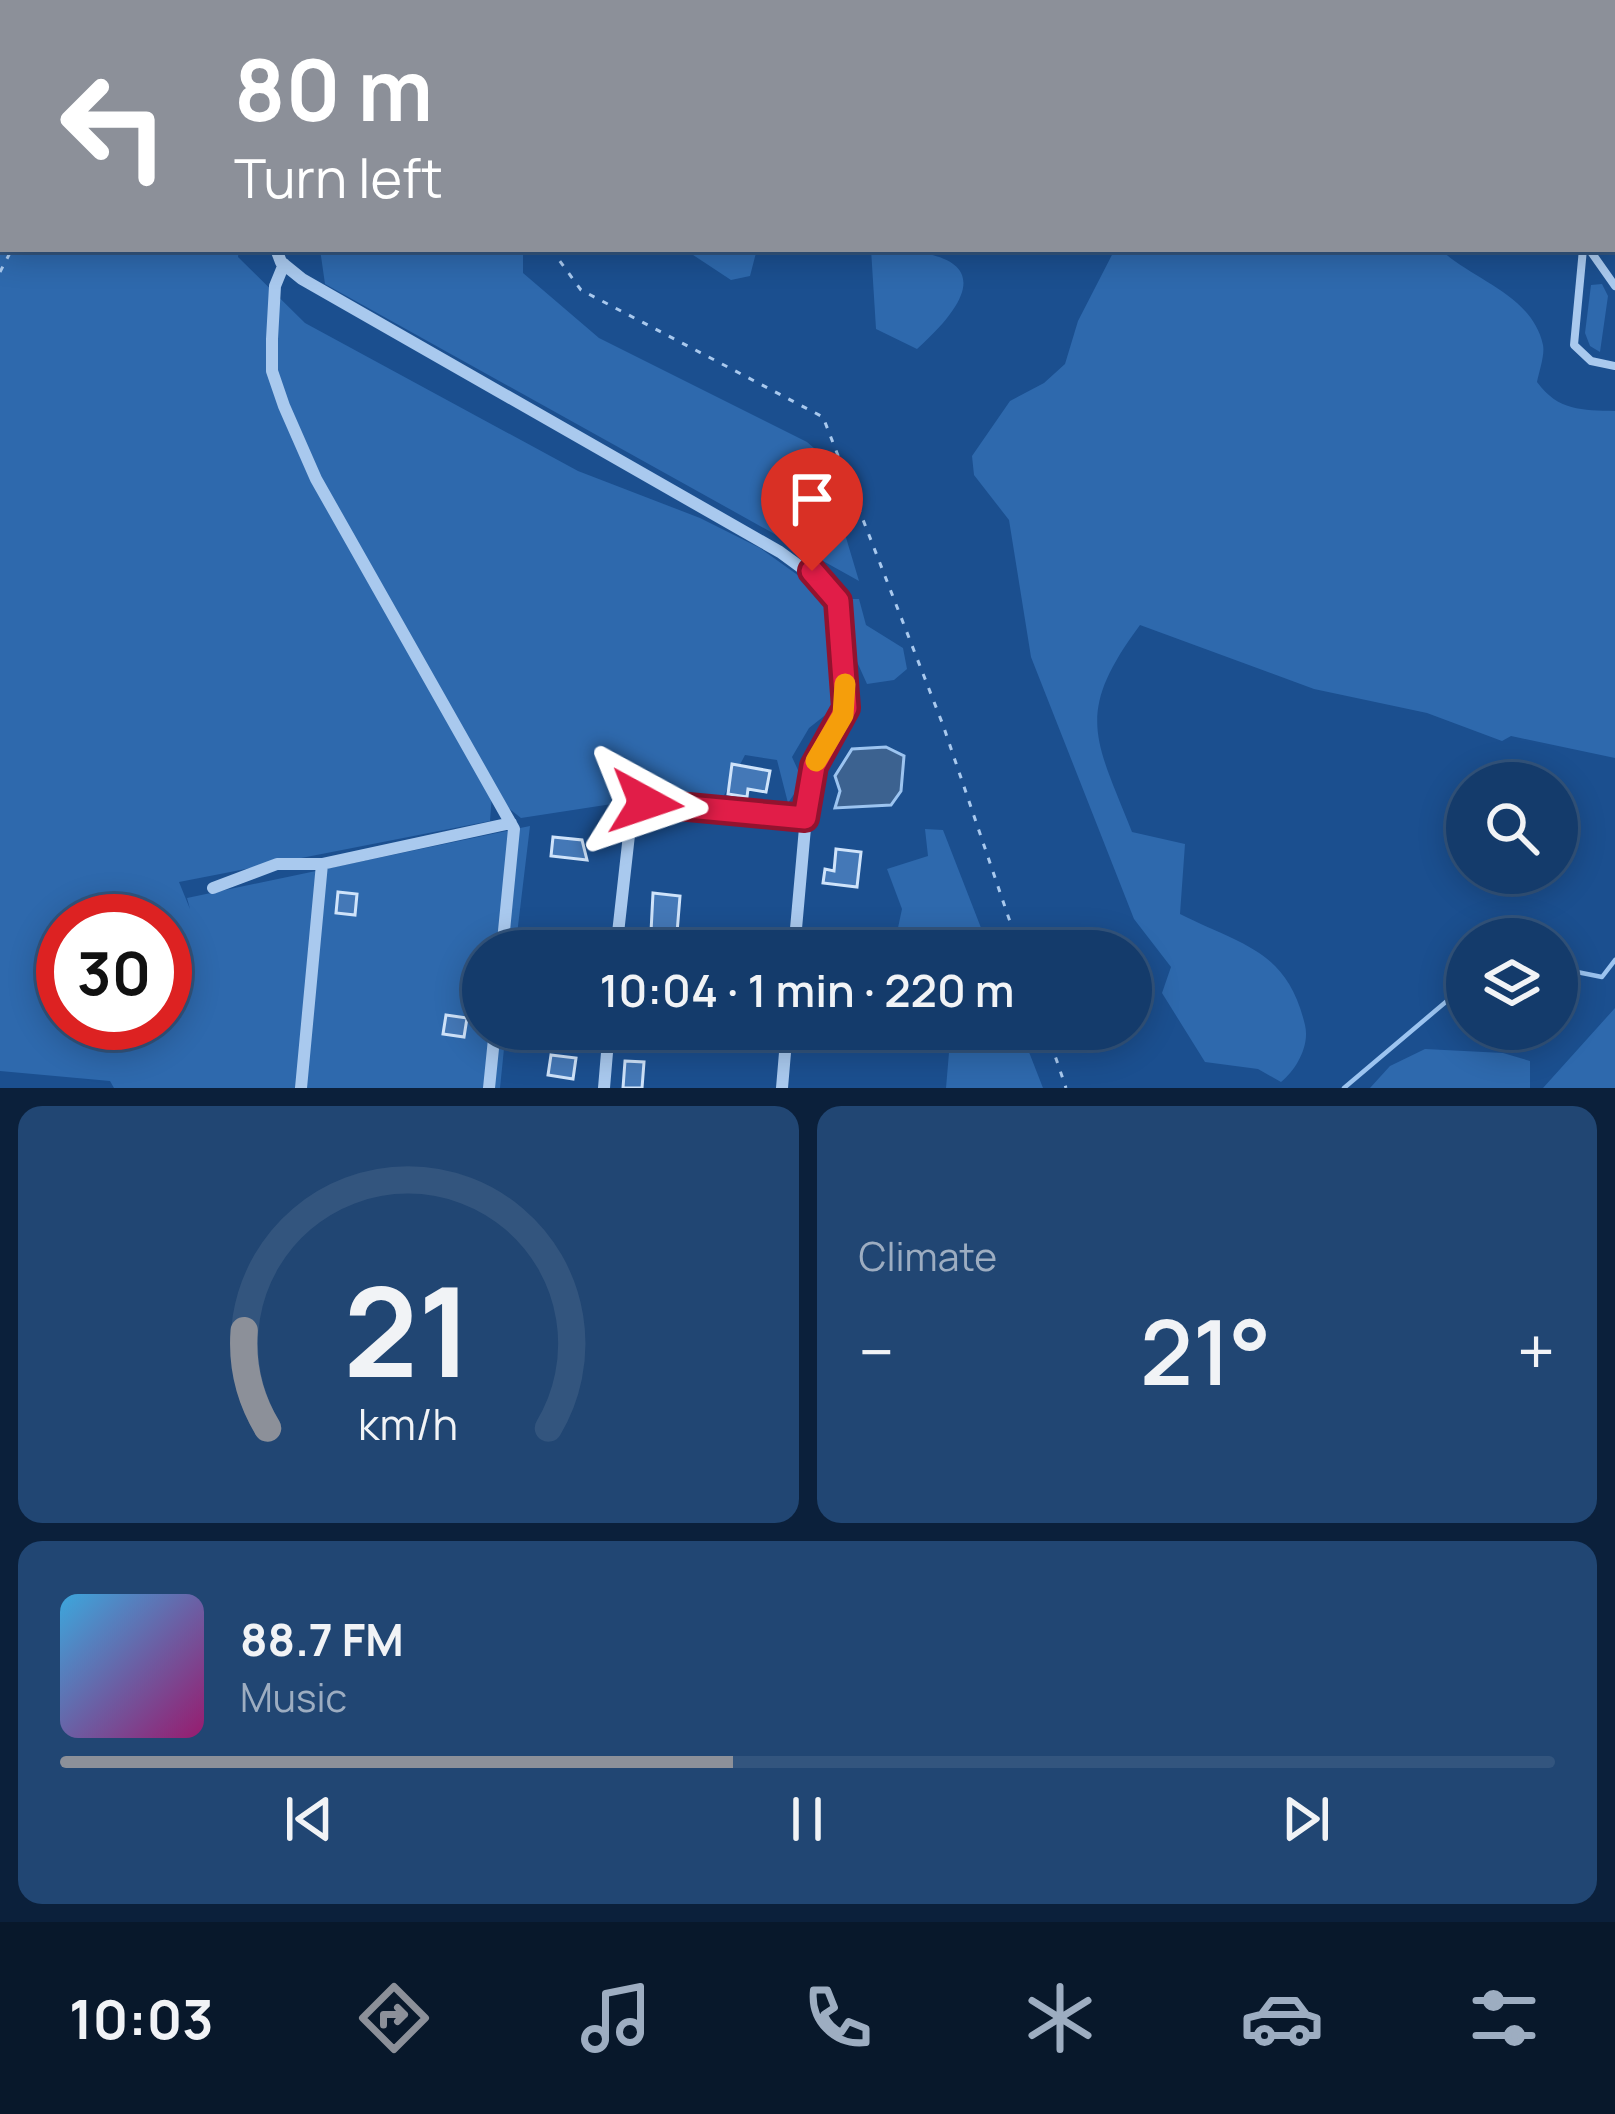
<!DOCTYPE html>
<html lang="en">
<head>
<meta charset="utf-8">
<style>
  body { margin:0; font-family:Manrope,sans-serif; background:#214673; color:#f1f3f6; height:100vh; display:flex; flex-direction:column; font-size:45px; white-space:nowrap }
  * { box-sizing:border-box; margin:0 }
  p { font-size:39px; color:#9dadc1 }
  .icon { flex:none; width:66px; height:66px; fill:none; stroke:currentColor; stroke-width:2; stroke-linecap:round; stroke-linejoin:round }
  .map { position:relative; height:1088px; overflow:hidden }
  .drawer { display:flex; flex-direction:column; gap:18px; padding:18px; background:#0b203b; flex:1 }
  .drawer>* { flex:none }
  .hud { position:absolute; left:0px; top:0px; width:1617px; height:252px; box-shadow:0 6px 30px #0003,0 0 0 3px #33557e; background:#8c9099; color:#fff; overflow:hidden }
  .fabs { position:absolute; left:1446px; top:762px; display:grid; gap:24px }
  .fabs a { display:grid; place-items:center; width:132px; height:132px; border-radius:50%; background:#143b6b; box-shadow:0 6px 30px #0003,0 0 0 3px #33557e; font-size:60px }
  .speed { position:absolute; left:36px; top:894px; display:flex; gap:24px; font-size:60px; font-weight:700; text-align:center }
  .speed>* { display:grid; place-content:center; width:156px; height:156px; border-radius:50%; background:#143b6b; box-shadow:0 6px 30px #0003,0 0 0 3px #33557e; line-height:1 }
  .speed .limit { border:18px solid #d22; background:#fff; color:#111 }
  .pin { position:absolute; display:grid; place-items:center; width:102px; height:102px; color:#fff; margin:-123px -51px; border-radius:50% 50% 50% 0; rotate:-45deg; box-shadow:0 0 12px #0007 }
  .pin .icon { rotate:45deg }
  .me { position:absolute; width:132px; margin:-66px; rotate:95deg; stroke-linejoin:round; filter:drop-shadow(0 0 9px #0008) }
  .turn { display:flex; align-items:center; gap:42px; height:252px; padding:0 36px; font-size:54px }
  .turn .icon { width:156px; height:156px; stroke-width:2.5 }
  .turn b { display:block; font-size:84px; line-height:102px }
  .big { font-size:90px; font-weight:600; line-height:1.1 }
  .drawer .widget { flex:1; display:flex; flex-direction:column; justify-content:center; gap:18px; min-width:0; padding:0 42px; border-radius:24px; background:#214673 }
  .drawer .dial { align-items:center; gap:0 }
  .dial svg { height:312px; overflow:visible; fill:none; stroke:#33557e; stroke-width:7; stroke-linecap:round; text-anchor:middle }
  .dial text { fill:#f1f3f6; stroke:none }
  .song { display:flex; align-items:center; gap:36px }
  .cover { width:144px; height:144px; border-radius:18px; background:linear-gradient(135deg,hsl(200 70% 55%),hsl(320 70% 35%)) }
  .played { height:12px; border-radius:6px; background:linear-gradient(90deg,#8c9099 45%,#33557e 45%) }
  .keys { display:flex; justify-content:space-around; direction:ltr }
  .heat { display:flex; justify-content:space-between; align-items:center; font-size:66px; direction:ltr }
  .drawer .tiles { flex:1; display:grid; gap:18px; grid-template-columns:1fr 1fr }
  .widget:last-child { grid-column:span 2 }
  .trip { position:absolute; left:462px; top:930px; width:690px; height:120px; border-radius:60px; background:#143b6b; box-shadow:0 6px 30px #0003,0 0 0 3px #33557e; font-weight:600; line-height:120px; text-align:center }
  .menu { display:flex; height:192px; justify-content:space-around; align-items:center; background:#08182b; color:#9dadc1 }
  .menu .icon { width:84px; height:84px }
  .menu .current { color:#8c9099 }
  .menu b { font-size:54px; color:#f1f3f6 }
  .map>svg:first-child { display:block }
  .green { fill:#2e69ad; fill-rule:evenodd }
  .water { fill:#3c6290; stroke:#9cc4f0; stroke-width:3 }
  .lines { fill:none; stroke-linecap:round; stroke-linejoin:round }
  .stream { stroke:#9cc4f0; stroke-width:4.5 }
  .building { fill:#4478b7; stroke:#cfe3fa; stroke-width:3 }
  .path { stroke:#a9c9ee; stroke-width:3; stroke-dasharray:6 9; stroke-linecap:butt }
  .service { stroke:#a9c9ee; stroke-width:8 }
  .minor { stroke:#a9c9ee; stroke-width:12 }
  .trunk { stroke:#f8faff; stroke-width:24 }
  .route-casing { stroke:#92132f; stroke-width:30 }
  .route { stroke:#e11d48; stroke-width:21 }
  .slow { stroke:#f59e0b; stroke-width:21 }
</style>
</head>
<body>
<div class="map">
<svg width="1615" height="1088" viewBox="0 0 1615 1088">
  <rect width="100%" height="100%" fill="#1b4f8f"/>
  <!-- green -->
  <path class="green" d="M1209,0H1615V88L1614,3Z
    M0,28L3,249H239L238,257L305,323L578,471L700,518L760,548L827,596L834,615L838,705L809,728L792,757L803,781L788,803L777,760L745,755L719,805L651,798L521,818L492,795L490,821L179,882L190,909L187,898L530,826L515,951H483V1029H506L500,1088H114L110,1081L0,1071ZM63,921H165V1023H63Z
    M320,249H523V273L599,338L807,442L821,454L859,581L325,284Z
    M684,249H757L750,276L731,280Z
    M871,249C967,249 998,276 917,349L876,329Z
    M1115,249H1440C1472,280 1532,294 1543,345C1545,355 1539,372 1537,382C1558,411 1582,410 1615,411V758L1511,736L1502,741L1427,713L1314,689L1140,625C1074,714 1095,738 1132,832L1185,844L1180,914C1244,946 1287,950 1305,1025C1310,1046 1296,1070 1281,1082L1258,1069L1205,1062L1162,993L1171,967L1134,919L1031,657L1009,520L974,475L972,456L1010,401L1044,383L1065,364L1078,321Z
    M1602,284L1608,296L1600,352L1590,346L1585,333L1591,285Z
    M850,599H859L866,625L903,648L907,669L894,680L867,684L853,653Z
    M925,829L943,830L990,951H893L902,909L887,869L928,856Z
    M1615,1008V1088H1543Z
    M951,1029H1020L1043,1088H946Z
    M1425,1049L1503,1053L1530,1061V1088H1370L1390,1066Z"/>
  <!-- water -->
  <path class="water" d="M886,747L904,756L901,791L891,805L835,808L840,791L835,776L852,749Z"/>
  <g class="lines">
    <!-- stream -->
    <path class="stream" d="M1557,968L1602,977L1615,960
      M1344,1088L1467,984"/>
  </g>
  <!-- building -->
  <path class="building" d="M732,764L770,771L766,792L748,789L747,797L728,794Z
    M553,837L582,840L587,860L551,856Z
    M836,849L861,852L857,887L823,883L825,869L834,871Z
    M338,892L357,894L355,915L336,913Z
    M653,893L680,896L677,933L651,932Z
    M446,1015L467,1018L464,1037L443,1034Z
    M551,1055L576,1058L573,1079L548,1075Z
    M625,1061L644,1062L642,1088H623Z"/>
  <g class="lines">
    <!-- path -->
    <path class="path" d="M682,0L712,3
      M919,3L921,0
      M551,249L581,290L823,417L943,725L1020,951
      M0,272L12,249
      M1046,1029L1066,1088"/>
    <!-- service -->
    <path class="service" d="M1614,240H1615
      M1583,249L1574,345L1591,361L1615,366
      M1589,249L1615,286"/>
    <!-- minor -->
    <path class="minor" d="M961,0L962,3
      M950,3L951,0
      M276,249L281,262L302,279L780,552L836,593L846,708L826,736L809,783L794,951
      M284,264L275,286L272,339V371L284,406L316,479L514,829L502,951
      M213,888L277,864H322L511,823
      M616,951L632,808L647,803L805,818
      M301,1088L322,864
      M489,1088L495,1029
      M604,1088L609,1029
      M782,1088L787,1029"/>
    <!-- trunk -->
    <path class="trunk" d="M155,0L169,3
      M381,0L404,3
      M1614,152H1615
      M1614,192H1615"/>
  </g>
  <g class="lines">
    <defs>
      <path id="route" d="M646,803L805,818L814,766L846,708L838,601L812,571"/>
    </defs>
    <!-- route casing -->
    <use href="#route" class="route-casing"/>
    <!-- route -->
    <use href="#route" class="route"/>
    <!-- slow -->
    <path class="slow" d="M816,761L843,715L845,684"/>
  </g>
</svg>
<div class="fabs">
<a><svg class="icon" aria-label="search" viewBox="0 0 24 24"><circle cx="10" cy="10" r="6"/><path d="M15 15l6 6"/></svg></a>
<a><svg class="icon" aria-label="layers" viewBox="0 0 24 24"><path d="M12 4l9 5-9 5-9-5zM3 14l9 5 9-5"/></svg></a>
</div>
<div class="speed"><div class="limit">30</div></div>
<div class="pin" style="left:812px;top:571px;background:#d93025"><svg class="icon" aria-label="arrive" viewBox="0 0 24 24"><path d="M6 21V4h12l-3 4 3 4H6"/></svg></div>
<svg class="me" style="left:646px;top:803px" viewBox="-20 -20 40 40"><path d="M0-17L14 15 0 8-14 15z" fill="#e11d48" stroke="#fff" stroke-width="4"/></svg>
<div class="trip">10:04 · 1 min · 220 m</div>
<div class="hud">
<div class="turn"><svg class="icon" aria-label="left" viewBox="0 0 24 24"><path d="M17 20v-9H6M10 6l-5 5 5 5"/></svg><div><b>80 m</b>Turn left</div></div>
</div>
</div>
<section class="drawer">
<div class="tiles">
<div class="widget dial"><svg viewBox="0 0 100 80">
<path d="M14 69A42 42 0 1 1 86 69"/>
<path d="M14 69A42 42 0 0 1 8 44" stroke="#8c9099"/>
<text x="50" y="56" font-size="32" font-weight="700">21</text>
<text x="50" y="72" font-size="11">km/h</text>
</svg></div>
<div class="widget"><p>Climate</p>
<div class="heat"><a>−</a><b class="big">21°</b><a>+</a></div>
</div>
<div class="widget">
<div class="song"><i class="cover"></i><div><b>88.7 FM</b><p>Music</p></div></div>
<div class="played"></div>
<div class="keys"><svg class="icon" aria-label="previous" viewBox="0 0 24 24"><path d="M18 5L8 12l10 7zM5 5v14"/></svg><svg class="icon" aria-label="pause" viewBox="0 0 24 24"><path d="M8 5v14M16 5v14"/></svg><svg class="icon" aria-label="next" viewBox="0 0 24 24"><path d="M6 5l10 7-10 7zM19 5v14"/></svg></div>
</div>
</div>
</section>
<nav class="menu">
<b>10:03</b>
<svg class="icon current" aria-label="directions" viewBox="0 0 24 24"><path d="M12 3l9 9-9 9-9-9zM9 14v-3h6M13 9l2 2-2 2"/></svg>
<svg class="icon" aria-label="music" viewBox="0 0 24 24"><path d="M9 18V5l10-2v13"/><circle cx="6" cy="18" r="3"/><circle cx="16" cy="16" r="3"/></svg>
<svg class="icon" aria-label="phone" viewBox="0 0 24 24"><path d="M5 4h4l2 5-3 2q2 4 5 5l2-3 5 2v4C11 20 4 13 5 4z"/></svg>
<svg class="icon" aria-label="climate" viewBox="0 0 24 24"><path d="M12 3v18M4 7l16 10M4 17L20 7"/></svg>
<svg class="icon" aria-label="car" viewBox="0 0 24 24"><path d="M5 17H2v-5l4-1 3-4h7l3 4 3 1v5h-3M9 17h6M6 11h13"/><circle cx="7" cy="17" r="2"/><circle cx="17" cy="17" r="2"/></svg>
<svg class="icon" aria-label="filters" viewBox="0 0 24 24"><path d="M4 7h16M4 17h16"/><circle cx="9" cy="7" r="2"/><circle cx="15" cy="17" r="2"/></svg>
</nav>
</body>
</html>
